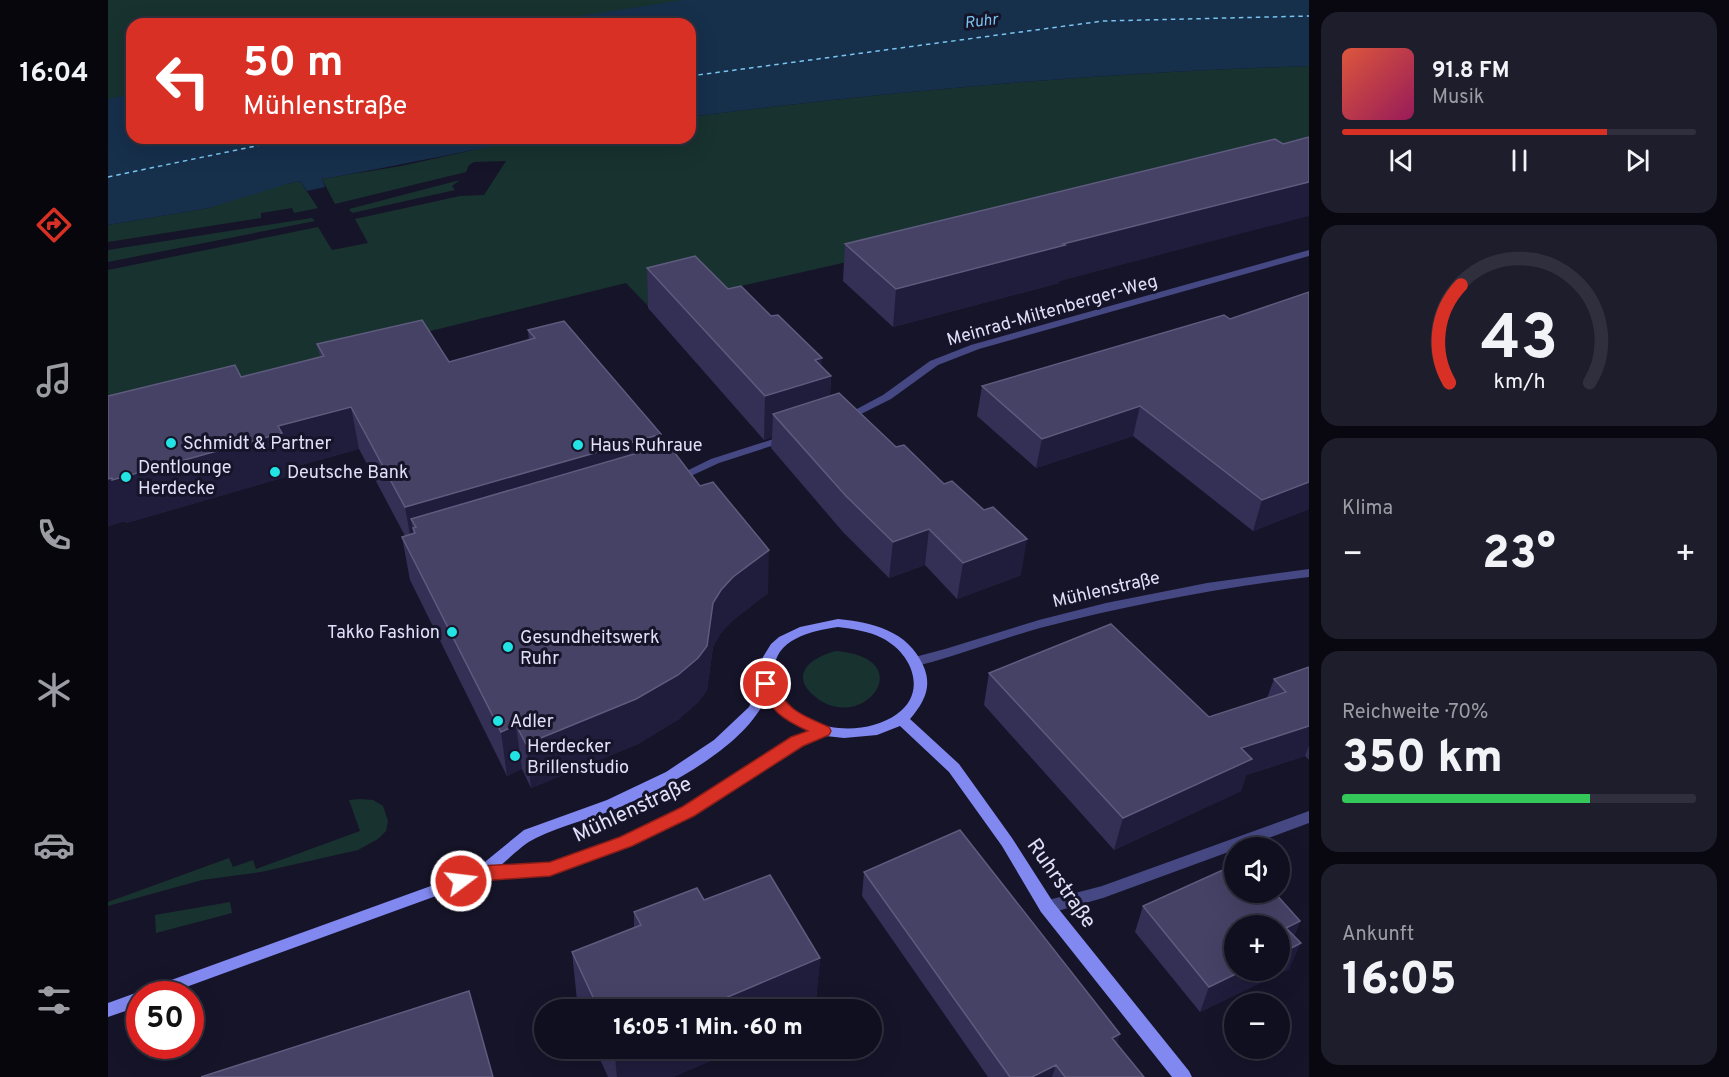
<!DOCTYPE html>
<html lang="de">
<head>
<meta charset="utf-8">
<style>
  body { margin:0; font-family:Overpass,sans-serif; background:#1e1d2c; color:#f1f3f6; height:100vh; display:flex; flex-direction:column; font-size:22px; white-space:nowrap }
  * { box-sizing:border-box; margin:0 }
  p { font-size:20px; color:#9c9ca4 }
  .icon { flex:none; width:33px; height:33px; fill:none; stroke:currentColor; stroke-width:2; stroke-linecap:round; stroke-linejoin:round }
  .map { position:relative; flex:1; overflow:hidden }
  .panel { display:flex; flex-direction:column; gap:12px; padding:12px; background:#090811; width:420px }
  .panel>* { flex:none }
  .guide { position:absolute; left:18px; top:18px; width:570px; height:126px; border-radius:18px; box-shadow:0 6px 24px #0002,0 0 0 2px #302f3d; background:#d93025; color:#fff; overflow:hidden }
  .buttons { position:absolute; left:1116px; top:837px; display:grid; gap:12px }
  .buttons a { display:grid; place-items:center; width:66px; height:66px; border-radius:50%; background:#100f1f; box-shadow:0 6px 24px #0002,0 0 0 2px #302f3d; font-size:30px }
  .speed { position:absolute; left:18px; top:981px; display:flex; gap:12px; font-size:30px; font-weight:700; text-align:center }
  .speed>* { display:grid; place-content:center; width:78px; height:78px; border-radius:50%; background:#100f1f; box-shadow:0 6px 24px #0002,0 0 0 2px #302f3d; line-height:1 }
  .speed .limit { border:9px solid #d22; background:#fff; color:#111 }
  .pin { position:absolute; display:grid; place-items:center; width:51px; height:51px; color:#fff; margin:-26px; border:3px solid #fff; border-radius:50%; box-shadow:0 2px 6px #0007 }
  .me { position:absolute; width:66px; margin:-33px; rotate:75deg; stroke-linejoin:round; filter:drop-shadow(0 0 4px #0008) }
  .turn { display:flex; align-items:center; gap:21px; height:126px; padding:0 18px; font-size:27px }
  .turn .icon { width:78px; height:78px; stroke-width:2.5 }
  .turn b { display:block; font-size:42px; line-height:51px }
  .big { font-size:45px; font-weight:800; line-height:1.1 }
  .panel .card { flex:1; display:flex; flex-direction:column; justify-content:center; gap:9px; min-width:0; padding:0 21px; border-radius:18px; background:#1e1d2c }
  .panel .dial { align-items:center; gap:0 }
  .dial svg { height:156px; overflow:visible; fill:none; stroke:#302f3d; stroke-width:7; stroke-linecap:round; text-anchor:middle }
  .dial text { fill:#f1f3f6; stroke:none }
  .song { display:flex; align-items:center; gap:18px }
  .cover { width:72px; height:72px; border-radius:9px; background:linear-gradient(135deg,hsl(10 70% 55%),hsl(330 70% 35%)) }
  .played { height:6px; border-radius:3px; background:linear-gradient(90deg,#d93025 75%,#302f3d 75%) }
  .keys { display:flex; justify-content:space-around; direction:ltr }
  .heat { display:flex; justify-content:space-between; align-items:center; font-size:33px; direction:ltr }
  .charge { height:9px; border-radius:4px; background:linear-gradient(90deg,#34c759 70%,#302f3d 0) }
  .trip { position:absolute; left:426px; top:999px; width:348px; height:60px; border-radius:30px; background:#100f1f; box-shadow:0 6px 24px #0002,0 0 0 2px #302f3d; font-weight:800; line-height:60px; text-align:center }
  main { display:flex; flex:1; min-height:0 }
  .tabs { display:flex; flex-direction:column; width:108px; justify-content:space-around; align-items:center; background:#06060c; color:#9c9ca4 }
  .tabs .icon { width:42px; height:42px }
  .tabs .selected { color:#d93025 }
  .tabs b { font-size:27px; color:#f1f3f6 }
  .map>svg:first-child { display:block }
  .green { fill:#18322f }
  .water { fill:#162f4b }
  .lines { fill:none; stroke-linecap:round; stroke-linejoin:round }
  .ferry { stroke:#79c4f0; stroke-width:1.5; stroke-dasharray:4.5 4; stroke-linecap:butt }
  .minor { fill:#454882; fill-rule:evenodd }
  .secondary { fill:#8189f0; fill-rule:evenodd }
  .wall { fill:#332f55 }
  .shaded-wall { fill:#201c3c }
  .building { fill:#464266; stroke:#5e5b7e; stroke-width:1.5 }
  .route { fill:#d93025; stroke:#8d1f18; stroke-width:1.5 }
  .poi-dot { fill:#22e4e5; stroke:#161429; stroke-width:2 }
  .labels { text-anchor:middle; stroke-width:6; stroke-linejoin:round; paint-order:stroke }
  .far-water-label { font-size:16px; font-style:italic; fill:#79c4f0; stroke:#161429 }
  .street-label { font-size:18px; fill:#e0e0fb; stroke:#161429 }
  .poi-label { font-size:18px; fill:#e0e0fb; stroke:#161429; text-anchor:start }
  .near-street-label { font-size:21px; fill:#e0e0fb; stroke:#161429 }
</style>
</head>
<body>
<main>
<nav class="tabs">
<b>16:04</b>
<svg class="icon selected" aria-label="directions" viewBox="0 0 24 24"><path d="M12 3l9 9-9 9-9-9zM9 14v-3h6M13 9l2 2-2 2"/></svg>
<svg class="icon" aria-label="music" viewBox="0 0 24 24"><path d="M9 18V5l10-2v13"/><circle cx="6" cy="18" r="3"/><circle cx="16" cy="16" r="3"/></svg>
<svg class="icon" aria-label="phone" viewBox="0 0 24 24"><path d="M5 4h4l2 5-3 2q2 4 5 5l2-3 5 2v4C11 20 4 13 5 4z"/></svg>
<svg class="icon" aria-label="climate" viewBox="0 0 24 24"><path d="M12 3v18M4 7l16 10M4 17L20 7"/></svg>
<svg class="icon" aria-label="car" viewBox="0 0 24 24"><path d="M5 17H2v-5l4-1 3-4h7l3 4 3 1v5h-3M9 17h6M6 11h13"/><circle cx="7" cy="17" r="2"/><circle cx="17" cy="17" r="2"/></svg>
<svg class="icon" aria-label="filters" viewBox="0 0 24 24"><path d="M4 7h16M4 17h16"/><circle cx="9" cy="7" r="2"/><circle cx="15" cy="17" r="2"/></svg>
</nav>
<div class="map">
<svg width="1201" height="1077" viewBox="0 0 1201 1077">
  <rect width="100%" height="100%" fill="#161429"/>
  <!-- green -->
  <path class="green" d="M0,0H698L482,24H24V104L0,109Z
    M1201,66V157L541,307L518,283L0,410V270L210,227L224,250L260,243L247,219L352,196L376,195L398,161L366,162L361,165L358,172L227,204L214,179L293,166L383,146L435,138H582V117C787,90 994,73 1201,66Z
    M352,180L344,186L347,190L244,213L241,209Z
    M192,181L210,208L186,213L184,208L153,213V218L0,242V225L101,208L156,189Z
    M204,218L207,221L0,262V250Z
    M728,651C816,658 752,739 704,694C681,672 707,656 728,651Z
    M252,799L265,800L275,806L280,821L278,831L270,839L250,850L153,872L94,880L0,906V902L121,858L125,867L145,860L148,869L252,831L241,800Z
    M122,902L124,913L48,933L47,915Z"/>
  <!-- water -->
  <path class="water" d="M576,0H1201V66C994,73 787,90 582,117V24H418Z
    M24,94V138H435C361,149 288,167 214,179L217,187L199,191L192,181L179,184L101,208L0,225V99Z"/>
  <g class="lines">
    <!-- ferry -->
    <path class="ferry" d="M582,76L995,21L1201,16
      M0,177L186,138"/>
    <!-- minor -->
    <path class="minor" d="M1201,250V256L871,349L830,365L783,399L741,420L737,421L732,418L775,395L822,361L863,345Z
      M678,435L684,438L682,440L611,463L572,481L568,482L562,479L603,459Z
      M1201,569V577C1110,588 1021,605 932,628C896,638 860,652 824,662L808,666L803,664L801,661L803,658L837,649L931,620L998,603L1099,583Z
      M1201,811V823L1134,848H1126V850L995,898L939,914L933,912L931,907L933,902L994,886Z"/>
    <!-- secondary -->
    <path class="secondary" d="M730,619C764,622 800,631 815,665C825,687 816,702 802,719L851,764L904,838L945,902L1081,1071L1084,1077H1064L933,912L894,846L841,772L792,726L769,735L736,738L718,736L694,745L585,816L523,845L447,873L372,880L59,994H32V1006L0,1017V1003L367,870L416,830L499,800L558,772L606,740L641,707L653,681L652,668L655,657L663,644L671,637L692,627ZM730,627C745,629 760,631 774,638C804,653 820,692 789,714C757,737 701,732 675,702C668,694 665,683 666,672C666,639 703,631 730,627ZM658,698C668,715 683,724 701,731L684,737L575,808L513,837L441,863L392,866C403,857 415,844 428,838C454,825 483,819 510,808C558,787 636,748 658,698Z"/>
  </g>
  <!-- wall -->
  <path class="wall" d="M1177,221L951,281V283L785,327L735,281L737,244Z
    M539,268L620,289L714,367L723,376L722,396L913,575L849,599L817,565L781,578L735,532L663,448L664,437L656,440L540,308Z
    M1201,292V509L1145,531L1025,436L928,468L869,416L874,386L1122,319Z
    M420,330L553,446L660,593L624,621L612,634L605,647L599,690L590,702L571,719L530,744L423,788L414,769L399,776L302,580L294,537L297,536L251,449L182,468L184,475L18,523L17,521L0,526V396L133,377L212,357L209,344L341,362L421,340Z
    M1201,667V760L1197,756L1138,775L1133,791L1006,850L876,705L881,673L1101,717L1159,698L1166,679Z
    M756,872L1009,1045L1036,1077H880L754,896Z
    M596,900L712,958L707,1010H470L464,952L526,927V912Z
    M1035,906L1192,921L1186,936L1181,969L1092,1012L1027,932Z
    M487,1048H632L565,1077H500Z"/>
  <!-- shaded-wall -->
  <path class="shaded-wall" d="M1201,182V216L951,281V283L785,327L788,289L955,244Z
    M714,358L713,379L723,376L720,419L665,414L664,437L656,440L657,396L707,360Z
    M1032,406L1025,436L928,468L934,439Z
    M243,407L251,449L182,468L184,475L18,523L17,521L0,526V479L170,426Z
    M553,434L554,477L308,527L303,519L308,550L305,551L297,507Z
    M1201,482V509L1145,531L1154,500Z
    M821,529L817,565L781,578L785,542Z
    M919,539L913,575L849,599L855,563Z
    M661,550L660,593L624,621L612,634L605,647L599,690L590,702L571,719L530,744L423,788L418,744L605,603L613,590L625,577Z
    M408,725L414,769L399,776L393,732Z
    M1201,726V745L1197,756L1138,775L1133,791L1006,850L1015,818L1133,748Z
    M1192,921L1181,947L1178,928Z
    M1193,943L1181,969L1092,1012L1101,987L1136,970H1172V954Z
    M712,958L707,1010H589Z
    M1012,1034L1005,1058L1004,1038Z
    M506,1048H632L565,1077H509Z
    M948,1065L944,1077H924Z"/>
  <!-- building -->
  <path class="building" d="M1201,137V182L955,244L957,245L788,289L737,244L1167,139L1175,144Z
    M587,256L620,289L633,286L663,316L670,315L714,358L707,360L723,376L657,396L539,268Z
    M1201,292V482L1154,500L1032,406L934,439L874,386L1116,315L1122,319Z
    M314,320L341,362L427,338L420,330L456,321L553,434L297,507L243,407L170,426L174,433L4,480V478L0,479V396L127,365L133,377L216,356L209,344Z
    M731,393L788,447L796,445L836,484L844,481L876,510L885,507L919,539L855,563L821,529L785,542L738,496L665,414Z
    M560,444L592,486L605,482L661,550L625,577L613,590L605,603L599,646L590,658L570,675L528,699L418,744L408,725L393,732L294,537L307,533L305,528L308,527L303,519Z
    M1003,624L1101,717L1178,692L1166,679L1201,667V726L1133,748L1144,759L1015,818L881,673Z
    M852,830L1012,1034L1004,1038L1036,1077H957L948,1065L924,1077H902L756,872Z
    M1126,865V892H1166L1192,921L1178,928L1193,943L1172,954V926H1126V970H1136L1101,987L1035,906Z
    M662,875L712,958L589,1010H491L464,952L533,925L526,912L589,888L596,900Z
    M361,991L385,1077H93Z"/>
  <!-- route -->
  <path class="route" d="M658,678L663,680C681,711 689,713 721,727L723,731L721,735L695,746L586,816L524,846L442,876L372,881L353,888L347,886L344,881L347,876L372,866L442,862L512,837L574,807L683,737L700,731C672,718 664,711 650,684L653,680Z"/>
  <!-- markers -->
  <g class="poi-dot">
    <circle cx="63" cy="443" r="6"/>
    <circle cx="470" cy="445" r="6"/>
    <circle cx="167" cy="472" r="6"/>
    <circle cx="18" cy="477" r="6"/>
    <circle cx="344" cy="632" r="6"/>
    <circle cx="400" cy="647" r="6"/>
    <circle cx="390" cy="721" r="6"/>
    <circle cx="407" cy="756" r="6"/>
  </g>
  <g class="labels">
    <!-- far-water labels -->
    <g class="far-water-label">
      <text transform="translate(873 20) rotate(-7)" y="6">Ruhr</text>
    </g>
    <!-- street labels -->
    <g class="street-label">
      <text transform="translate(944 310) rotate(-16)" y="6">Meinrad-Miltenberger-Weg</text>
      <text transform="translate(998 589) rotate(-13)" y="6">Mühlenstraße</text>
    </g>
    <!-- poi labels -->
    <g class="poi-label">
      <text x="75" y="449">Schmidt &amp; Partner</text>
      <text x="482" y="451">Haus Ruhraue</text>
      <text x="30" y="473">Dentlounge<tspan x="30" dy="21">Herdecke</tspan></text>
      <text x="179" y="478">Deutsche Bank</text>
      <text x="332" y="638" text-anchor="end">Takko Fashion</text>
      <text x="412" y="643">Gesundheitswerk<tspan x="412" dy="21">Ruhr</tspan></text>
      <text x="402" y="727">Adler</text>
      <text x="419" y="752">Herdecker<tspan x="419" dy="21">Brillenstudio</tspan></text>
    </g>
    <!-- near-street labels -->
    <g class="near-street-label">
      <text transform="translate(524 809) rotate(-25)" y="7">Mühlenstraße</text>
      <text transform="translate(954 883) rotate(55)" y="7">Ruhrstraße</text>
    </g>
  </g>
</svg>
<div class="buttons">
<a><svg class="icon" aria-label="sound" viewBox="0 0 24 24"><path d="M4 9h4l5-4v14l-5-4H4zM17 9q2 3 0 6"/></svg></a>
<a>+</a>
<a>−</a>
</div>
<div class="speed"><div class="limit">50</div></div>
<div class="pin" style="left:658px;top:684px;background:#d93025"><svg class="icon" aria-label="arrive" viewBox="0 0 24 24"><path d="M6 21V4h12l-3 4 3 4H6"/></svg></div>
<svg class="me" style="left:353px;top:881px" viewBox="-20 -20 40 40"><circle r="17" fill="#d93025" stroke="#fff" stroke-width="3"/><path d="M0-11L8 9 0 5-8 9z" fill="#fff"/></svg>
<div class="trip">16:05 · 1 Min. · 60 m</div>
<div class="guide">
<div class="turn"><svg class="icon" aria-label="left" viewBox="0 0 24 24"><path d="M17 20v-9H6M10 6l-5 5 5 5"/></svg><div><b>50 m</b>Mühlenstraße</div></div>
</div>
</div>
<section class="panel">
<div class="card">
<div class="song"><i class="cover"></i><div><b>91.8 FM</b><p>Musik</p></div></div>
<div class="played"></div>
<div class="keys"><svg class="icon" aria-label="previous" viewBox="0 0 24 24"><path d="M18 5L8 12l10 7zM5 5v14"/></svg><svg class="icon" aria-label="pause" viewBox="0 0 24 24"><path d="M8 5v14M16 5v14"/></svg><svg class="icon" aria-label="next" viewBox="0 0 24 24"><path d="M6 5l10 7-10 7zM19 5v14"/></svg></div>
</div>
<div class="card dial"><svg viewBox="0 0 100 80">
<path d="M14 69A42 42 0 1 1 86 69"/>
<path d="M14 69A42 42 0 0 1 20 19" stroke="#d93025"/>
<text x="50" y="56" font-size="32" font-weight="700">43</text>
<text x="50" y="72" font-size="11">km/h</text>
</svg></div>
<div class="card"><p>Klima</p>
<div class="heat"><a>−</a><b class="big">23°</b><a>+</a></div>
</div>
<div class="card"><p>Reichweite · 70%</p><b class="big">350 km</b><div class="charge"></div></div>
<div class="card"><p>Ankunft</p><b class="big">16:05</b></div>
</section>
</main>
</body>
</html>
